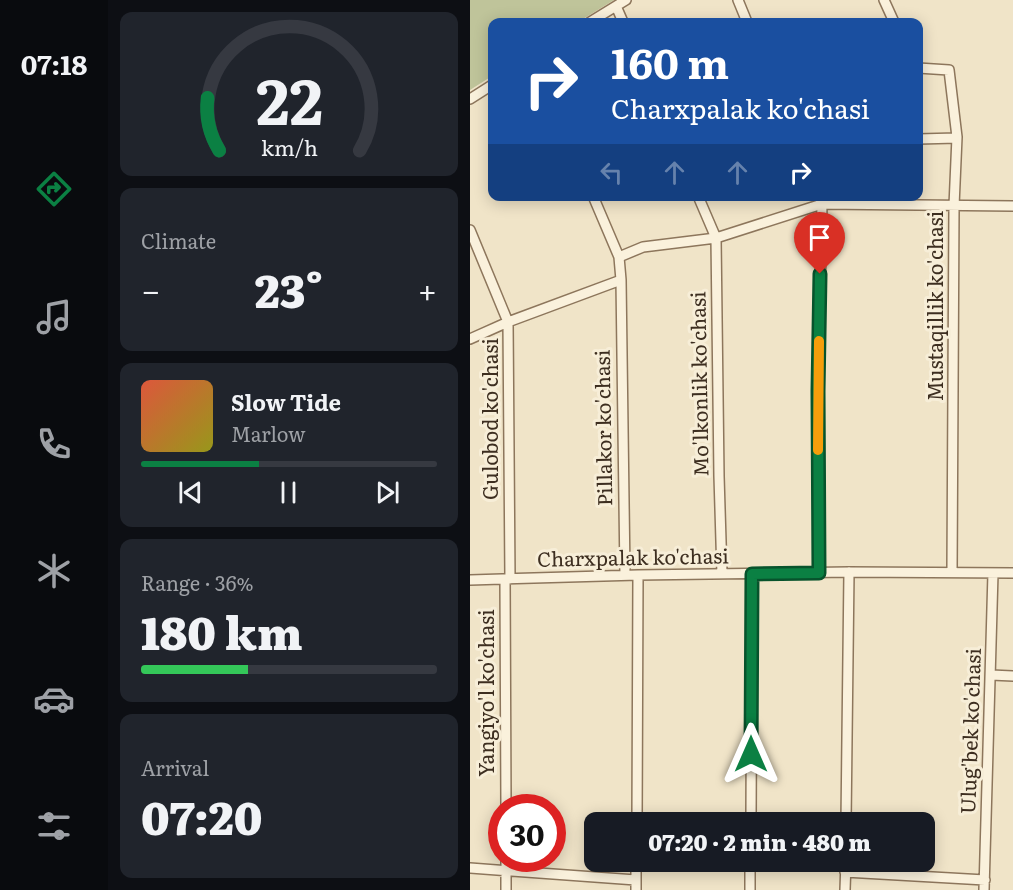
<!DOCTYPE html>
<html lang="en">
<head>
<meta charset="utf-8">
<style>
  body { margin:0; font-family:Literata,serif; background:#20242c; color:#f1f3f6; height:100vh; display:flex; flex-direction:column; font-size:22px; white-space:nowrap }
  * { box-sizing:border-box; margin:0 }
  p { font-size:20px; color:#9ea1a6 }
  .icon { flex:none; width:33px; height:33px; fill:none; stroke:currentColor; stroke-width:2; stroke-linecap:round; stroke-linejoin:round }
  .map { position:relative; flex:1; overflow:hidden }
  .drawer { display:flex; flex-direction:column; gap:12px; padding:12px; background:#0d0f14; width:362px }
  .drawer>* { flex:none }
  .guide { position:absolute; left:18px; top:18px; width:435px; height:183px; border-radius:12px; box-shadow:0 3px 15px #0003; background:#1a4fa0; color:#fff; overflow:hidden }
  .speed { position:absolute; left:18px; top:794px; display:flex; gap:12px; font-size:30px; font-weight:700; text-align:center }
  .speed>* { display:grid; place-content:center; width:78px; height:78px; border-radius:50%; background:#171b24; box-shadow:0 3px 15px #0003; line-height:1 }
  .speed .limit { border:9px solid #d22; background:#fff; color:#111 }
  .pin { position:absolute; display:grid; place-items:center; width:51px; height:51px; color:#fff; margin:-62px -26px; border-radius:50% 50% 50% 0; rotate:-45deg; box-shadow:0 0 6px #0007 }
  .pin .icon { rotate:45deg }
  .me { position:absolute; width:66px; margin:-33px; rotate:0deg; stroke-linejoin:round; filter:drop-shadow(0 0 4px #0008) }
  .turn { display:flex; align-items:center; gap:21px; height:126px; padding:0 24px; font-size:27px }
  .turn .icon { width:78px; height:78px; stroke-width:2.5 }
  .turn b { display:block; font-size:42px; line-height:51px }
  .lanes { display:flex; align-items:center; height:57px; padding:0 24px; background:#0003; justify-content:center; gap:30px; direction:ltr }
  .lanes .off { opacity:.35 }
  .big { font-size:45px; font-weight:800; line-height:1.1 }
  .drawer .widget { flex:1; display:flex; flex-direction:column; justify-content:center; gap:9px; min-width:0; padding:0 21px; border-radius:12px; background:#20242c }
  .drawer .dial { align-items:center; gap:0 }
  .dial svg { height:156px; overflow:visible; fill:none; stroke:#363941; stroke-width:7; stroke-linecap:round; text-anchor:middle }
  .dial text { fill:#f1f3f6; stroke:none }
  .song { display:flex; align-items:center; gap:18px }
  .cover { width:72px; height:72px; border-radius:9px; background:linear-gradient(135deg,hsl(10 70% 55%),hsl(60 70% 35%)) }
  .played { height:6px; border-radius:3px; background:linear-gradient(90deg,#0b8043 40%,#363941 40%) }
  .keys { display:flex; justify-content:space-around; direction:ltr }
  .heat { display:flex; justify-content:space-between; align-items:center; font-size:33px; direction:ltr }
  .charge { height:9px; border-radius:4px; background:linear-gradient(90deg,#34c759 36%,#363941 0) }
  .trip { position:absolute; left:114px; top:812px; width:351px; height:60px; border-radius:12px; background:#171b24; box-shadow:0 3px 15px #0003; font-weight:800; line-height:60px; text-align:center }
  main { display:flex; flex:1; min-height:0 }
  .dock { display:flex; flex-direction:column; width:108px; justify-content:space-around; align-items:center; background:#090b0e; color:#9ea1a6 }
  .dock .icon { width:42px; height:42px }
  .dock .on { color:#0b8043 }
  .dock b { font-size:27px; color:#f1f3f6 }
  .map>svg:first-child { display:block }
  .cemetery { fill:#bfc49a }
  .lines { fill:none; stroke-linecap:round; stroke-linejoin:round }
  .minor-casing { stroke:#8d765c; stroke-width:12 }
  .minor { stroke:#faf1dc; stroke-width:9 }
  .route-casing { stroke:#07532c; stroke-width:15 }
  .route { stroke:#0b8043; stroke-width:10 }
  .slow { stroke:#f59e0b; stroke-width:10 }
  .labels { text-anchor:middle; stroke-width:6; stroke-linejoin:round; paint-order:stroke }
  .street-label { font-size:20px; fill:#3d2e20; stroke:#f7eed8 }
</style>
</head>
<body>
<main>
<nav class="dock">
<b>07:18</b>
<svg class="icon on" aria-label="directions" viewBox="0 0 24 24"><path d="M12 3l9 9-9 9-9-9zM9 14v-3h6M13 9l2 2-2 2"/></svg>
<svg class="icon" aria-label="music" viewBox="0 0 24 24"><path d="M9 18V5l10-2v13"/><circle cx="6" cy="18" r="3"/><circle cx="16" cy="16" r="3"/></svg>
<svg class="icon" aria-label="phone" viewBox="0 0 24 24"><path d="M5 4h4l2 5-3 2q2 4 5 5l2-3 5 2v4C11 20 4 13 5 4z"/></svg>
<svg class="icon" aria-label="climate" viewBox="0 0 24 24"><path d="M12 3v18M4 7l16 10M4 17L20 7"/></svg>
<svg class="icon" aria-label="car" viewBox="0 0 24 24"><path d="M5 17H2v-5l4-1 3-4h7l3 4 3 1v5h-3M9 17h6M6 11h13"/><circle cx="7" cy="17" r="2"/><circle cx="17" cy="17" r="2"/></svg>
<svg class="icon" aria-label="filters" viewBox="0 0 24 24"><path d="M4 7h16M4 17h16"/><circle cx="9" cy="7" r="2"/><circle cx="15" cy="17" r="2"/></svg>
</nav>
<section class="drawer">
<div class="widget dial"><svg viewBox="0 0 100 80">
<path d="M14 69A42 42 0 1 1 86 69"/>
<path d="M14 69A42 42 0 0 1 8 42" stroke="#0b8043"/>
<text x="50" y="56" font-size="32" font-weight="700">22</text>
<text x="50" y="72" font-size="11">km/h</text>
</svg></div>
<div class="widget"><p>Climate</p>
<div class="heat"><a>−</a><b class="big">23°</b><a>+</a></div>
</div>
<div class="widget">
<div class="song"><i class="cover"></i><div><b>Slow Tide</b><p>Marlow</p></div></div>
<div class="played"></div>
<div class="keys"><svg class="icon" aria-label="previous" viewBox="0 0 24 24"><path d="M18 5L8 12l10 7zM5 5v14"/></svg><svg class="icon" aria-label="pause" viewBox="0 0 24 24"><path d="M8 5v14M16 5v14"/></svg><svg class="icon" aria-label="next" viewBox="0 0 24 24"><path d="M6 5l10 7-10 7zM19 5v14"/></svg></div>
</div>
<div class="widget"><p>Range · 36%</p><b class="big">180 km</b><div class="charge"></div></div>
<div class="widget"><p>Arrival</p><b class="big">07:20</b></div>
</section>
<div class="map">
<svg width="544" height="890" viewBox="0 0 544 890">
  <rect width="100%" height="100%" fill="#f0e4c8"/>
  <!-- cemetery -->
  <path class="cemetery" d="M0,0H144L108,22H22V76L0,90Z"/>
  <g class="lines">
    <defs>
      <path id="minor" d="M268,0L277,22
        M414,0L424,22
        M146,6L153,22
        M120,22L156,0
        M448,68L479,70L487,137L484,206L482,572
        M0,99L22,85
        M448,139L487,138
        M123,196L149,257
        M228,196L246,238L249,476L252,574
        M349,196L352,204L348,391L349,573
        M0,230L38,322L40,579
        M151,280L155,575
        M0,339L38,322L151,280L149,257L173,247L246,238L352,204L544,206
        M35,579L36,807
        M0,580L168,575L379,572L544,573
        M521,675L544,676
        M167,822L168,575
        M281,822L282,574
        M376,822L379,572
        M0,868L166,880
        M375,872L515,880
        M36,890V858
        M166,890V861
        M280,890V861
        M375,890L376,861
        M514,890L523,573"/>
    </defs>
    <!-- minor casing -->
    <use href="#minor" class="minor-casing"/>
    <!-- minor -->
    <use href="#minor" class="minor"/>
  </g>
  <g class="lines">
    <defs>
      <path id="route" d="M281,754L282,574L349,573L348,391L350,274"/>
    </defs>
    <!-- route casing -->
    <use href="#route" class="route-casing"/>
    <!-- route -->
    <use href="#route" class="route"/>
    <!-- slow -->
    <path class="slow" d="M348,450L349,341"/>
  </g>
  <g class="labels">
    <!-- street labels -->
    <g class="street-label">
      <text transform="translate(466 306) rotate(-90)" y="7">Mustaqillik ko'chasi</text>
      <text transform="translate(230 384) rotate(-91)" y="7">Mo'lkonlik ko'chasi</text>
      <text transform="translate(21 419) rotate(-90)" y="7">Gulobod ko'chasi</text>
      <text transform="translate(134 428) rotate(-91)" y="7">Pillakor ko'chasi</text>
      <text transform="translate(163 558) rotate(-1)" y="7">Charxpalak ko'chasi</text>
      <text transform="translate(17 693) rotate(-90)" y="7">Yangiyo'l ko'chasi</text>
      <text transform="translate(501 731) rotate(-88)" y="7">Ulug'bek ko'chasi</text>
    </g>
  </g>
</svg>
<div class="speed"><div class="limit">30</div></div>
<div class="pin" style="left:350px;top:274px;background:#d93025"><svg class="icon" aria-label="arrive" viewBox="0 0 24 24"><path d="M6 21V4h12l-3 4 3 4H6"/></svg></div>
<svg class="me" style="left:281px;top:754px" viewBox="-20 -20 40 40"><path d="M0-17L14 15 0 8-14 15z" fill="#0b8043" stroke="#fff" stroke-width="4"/></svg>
<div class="trip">07:20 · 2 min · 480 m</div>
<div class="guide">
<div class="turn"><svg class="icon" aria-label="right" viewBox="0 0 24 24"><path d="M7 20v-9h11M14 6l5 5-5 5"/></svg><div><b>160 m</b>Charxpalak ko'chasi</div></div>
<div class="lanes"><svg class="icon off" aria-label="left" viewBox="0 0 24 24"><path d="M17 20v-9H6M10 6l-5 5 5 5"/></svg><svg class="icon off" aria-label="ahead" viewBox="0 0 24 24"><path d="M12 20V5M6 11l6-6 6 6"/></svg><svg class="icon off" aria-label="ahead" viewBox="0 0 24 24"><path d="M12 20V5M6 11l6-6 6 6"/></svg><svg class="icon" aria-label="right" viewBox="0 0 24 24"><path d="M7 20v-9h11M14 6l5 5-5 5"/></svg></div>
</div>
</div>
</main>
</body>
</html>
